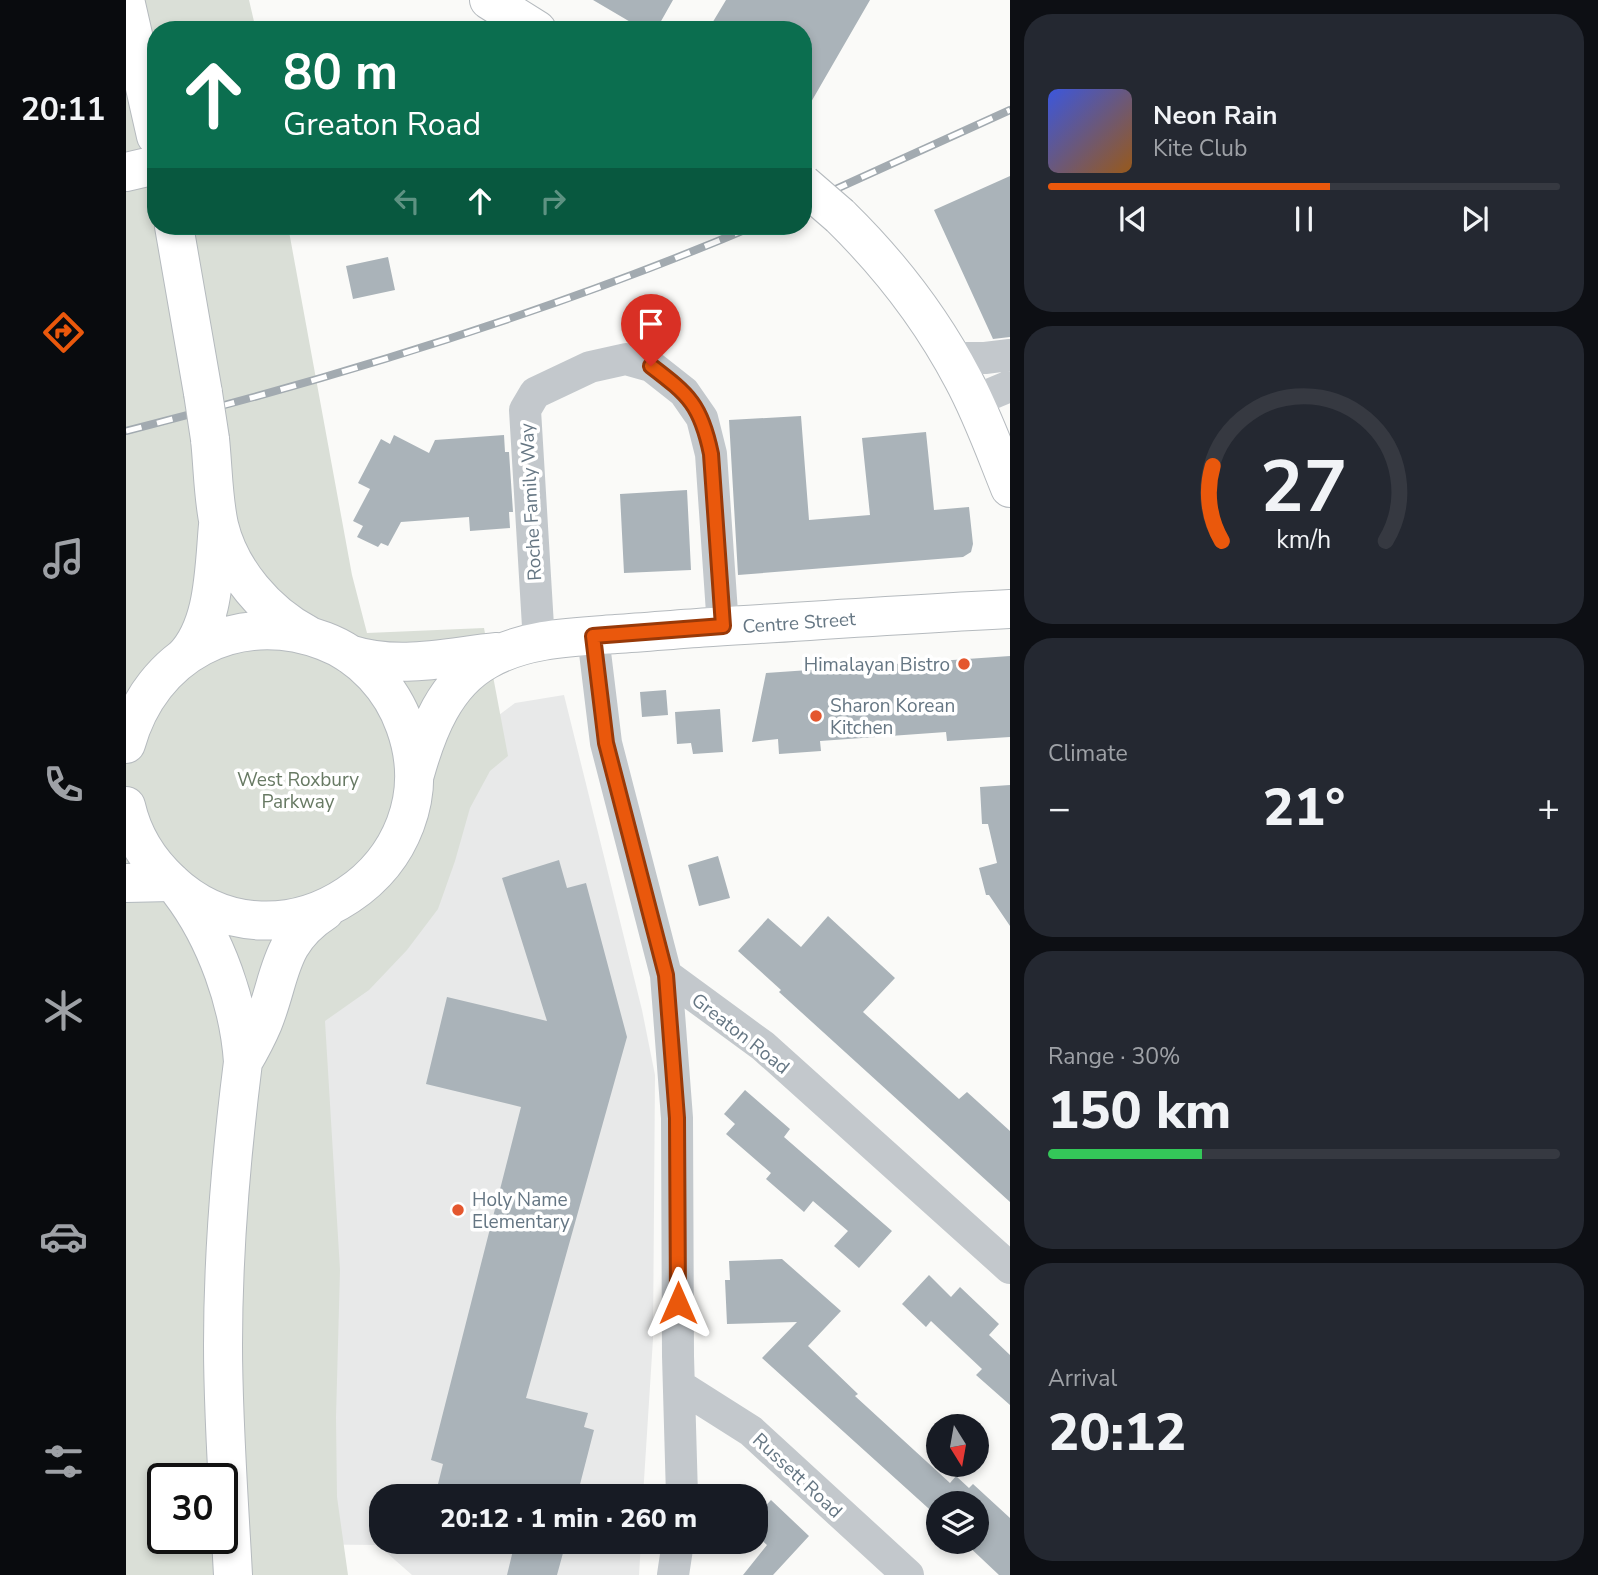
<!DOCTYPE html>
<html lang="en">
<head>
<meta charset="utf-8">
<style>
  body { margin:0; font-family:"Nunito Sans",sans-serif; background:#242831; color:#f1f3f6; height:100vh; display:flex; flex-direction:column; font-size:26px; white-space:nowrap }
  * { box-sizing:border-box; margin:0 }
  p { font-size:23px; color:#9ea1a6 }
  .icon { flex:none; width:38px; height:38px; fill:none; stroke:currentColor; stroke-width:2; stroke-linecap:round; stroke-linejoin:round }
  .map { position:relative; flex:1; overflow:hidden }
  .drawer { display:flex; flex-direction:column; gap:14px; padding:14px; background:#0d0f14; width:588px }
  .drawer>* { flex:none }
  .top-card { position:absolute; left:21px; top:21px; width:665px; height:214px; border-radius:28px; box-shadow:0 4px 10px #0003; background:#0b6e4f; color:#fff; overflow:hidden }
  .needle { width:46px; rotate:169deg }
  .tools { position:absolute; left:800px; top:1414px; display:grid; gap:14px }
  .tools a { display:grid; place-items:center; width:63px; height:63px; border-radius:50%; background:#171b24; box-shadow:0 4px 10px #0003; font-size:35px }
  .speed { position:absolute; left:21px; top:1463px; display:flex; gap:14px; font-size:35px; font-weight:700; text-align:center }
  .speed>* { display:grid; place-content:center; width:91px; height:91px; border-radius:50%; background:#171b24; box-shadow:0 4px 10px #0003; line-height:1 }
  .speed .limit { border:4px solid #111; border-radius:10px; background:#fff; color:#111 }
  .pin { position:absolute; display:grid; place-items:center; width:60px; height:60px; color:#fff; margin:-72px -30px; border-radius:50% 50% 50% 0; rotate:-45deg; box-shadow:0 0 7px #0007 }
  .pin .icon { rotate:45deg }
  .me { position:absolute; width:77px; margin:-38px; rotate:0deg; stroke-linejoin:round; filter:drop-shadow(0 0 5px #0008) }
  .turn { display:flex; align-items:center; gap:24px; height:147px; padding:0 21px; font-size:32px }
  .turn .icon { width:91px; height:91px; stroke-width:2.5 }
  .turn b { display:block; font-size:49px; line-height:60px }
  .lanes { display:flex; align-items:center; height:66px; padding:0 21px; background:#0003; justify-content:center; gap:35px; direction:ltr }
  .lanes .off { opacity:.35 }
  .big { font-size:52px; font-weight:800; line-height:1.1 }
  .drawer .tile { flex:1; display:flex; flex-direction:column; justify-content:center; gap:10px; min-width:0; padding:0 24px; border-radius:28px; background:#242831 }
  .drawer .dial { align-items:center; gap:0 }
  .dial svg { height:182px; overflow:visible; fill:none; stroke:#363941; stroke-width:7; stroke-linecap:round; text-anchor:middle }
  .dial text { fill:#f1f3f6; stroke:none }
  .song { display:flex; align-items:center; gap:21px }
  .cover { width:84px; height:84px; border-radius:10px; background:linear-gradient(135deg,hsl(230 70% 55%),hsl(30 70% 35%)) }
  .played { height:7px; border-radius:4px; background:linear-gradient(90deg,#ea580c 55%,#363941 55%) }
  .keys { display:flex; justify-content:space-around; direction:ltr }
  .heat { display:flex; justify-content:space-between; align-items:center; font-size:38px; direction:ltr }
  .charge { height:10px; border-radius:5px; background:linear-gradient(90deg,#34c759 30%,#363941 0) }
  .trip { position:absolute; left:243px; top:1484px; width:399px; height:70px; border-radius:28px; background:#171b24; box-shadow:0 4px 10px #0003; font-weight:800; line-height:70px; text-align:center }
  main { display:flex; flex:1; min-height:0 }
  .tab-bar { display:flex; flex-direction:column; width:126px; justify-content:space-around; align-items:center; background:#090b0e; color:#9ea1a6 }
  .tab-bar .icon { width:49px; height:49px }
  .tab-bar .active { color:#ea580c }
  .tab-bar b { font-size:32px; color:#f1f3f6 }
  .map>svg:first-child { display:block }
  .built { fill:#e8e9e9 }
  .green { fill:#dadfd7; fill-rule:evenodd }
  .building { fill:#aab3b9 }
  .lines { fill:none; stroke-linecap:round; stroke-linejoin:round }
  .secondary-casing { stroke:#b3babf; stroke-width:40 }
  .primary-casing { stroke:#b5babe; stroke-width:40 }
  .minor { stroke:#c3c8cc; stroke-width:32 }
  .secondary { stroke:#fff; stroke-width:38 }
  .primary { stroke:#fff; stroke-width:38 }
  .rail-casing { stroke:#a2aab0; stroke-width:8 }
  .rail { stroke:#fff; stroke-width:5; stroke-dasharray:16; stroke-linecap:butt }
  .primary-bridge-casing { stroke:#b5babe; stroke-width:40; stroke-linecap:butt }
  .primary-bridge { stroke:#fff; stroke-width:38 }
  .route-casing { stroke:#983908; stroke-width:18 }
  .route { stroke:#ea580c; stroke-width:12 }
  .poi-dot { fill:#e4572e; stroke:#fff; stroke-width:2.5 }
  .labels { text-anchor:middle; stroke-width:7; stroke-linejoin:round; paint-order:stroke }
  .street-label { font-size:19px; fill:#657683; stroke:#fff }
  .poi-label { font-size:19px; fill:#657683; stroke:#fff; text-anchor:start }
  .park-label { font-size:19px; fill:#687a64; stroke:#fff }
</style>
</head>
<body>
<main>
<nav class="tab-bar">
<b>20:11</b>
<svg class="icon active" aria-label="directions" viewBox="0 0 24 24"><path d="M12 3l9 9-9 9-9-9zM9 14v-3h6M13 9l2 2-2 2"/></svg>
<svg class="icon" aria-label="music" viewBox="0 0 24 24"><path d="M9 18V5l10-2v13"/><circle cx="6" cy="18" r="3"/><circle cx="16" cy="16" r="3"/></svg>
<svg class="icon" aria-label="phone" viewBox="0 0 24 24"><path d="M5 4h4l2 5-3 2q2 4 5 5l2-3 5 2v4C11 20 4 13 5 4z"/></svg>
<svg class="icon" aria-label="climate" viewBox="0 0 24 24"><path d="M12 3v18M4 7l16 10M4 17L20 7"/></svg>
<svg class="icon" aria-label="car" viewBox="0 0 24 24"><path d="M5 17H2v-5l4-1 3-4h7l3 4 3 1v5h-3M9 17h6M6 11h13"/><circle cx="7" cy="17" r="2"/><circle cx="17" cy="17" r="2"/></svg>
<svg class="icon" aria-label="filters" viewBox="0 0 24 24"><path d="M4 7h16M4 17h16"/><circle cx="9" cy="7" r="2"/><circle cx="15" cy="17" r="2"/></svg>
</nav>
<div class="map">
<svg width="884" height="1575" viewBox="0 0 884 1575">
  <rect width="100%" height="100%" fill="#fafaf8"/>
  <!-- built -->
  <path class="built" d="M438,695L516,1010L529,1075L527,1339L517,1496H256V1542H515L513,1575H286L252,1545L142,1544L162,1036L349,733L389,703Z"/>
  <!-- green -->
  <path class="green" d="M0,0H123L130,30H30V226H162L226,575L241,633L358,628L382,756L364,771L344,808L329,861L312,909L281,950L243,990L199,1021L214,1270L210,1417L211,1497L222,1575H0ZM37,1479H96V1538H37Z"/>
  <!-- building -->
  <path class="building" d="M467,0H547L530,30H518Z
    M600,0H744L677,116V30H582Z
    M884,176V337L867,339L808,210Z
    M262,257L269,290L227,299L220,266Z
    M675,416L683,520L744,515L736,438L800,432L808,510L843,507L847,544L845,552L837,557L612,575L603,420Z
    M268,435L303,453L309,440L378,435L379,452H383L387,512H383L384,528L344,531L343,517L275,522L262,546L255,543L252,547L231,537L237,526L227,521L244,489L232,483L255,439L264,444Z
    M561,490L565,570L498,573L494,494Z
    M884,656V737L821,741L820,732L694,741L695,751L653,754L652,739L626,742L640,673Z
    M540,690L542,715L516,717L514,692Z
    M594,709L597,752L567,754L565,743L551,744L549,712Z
    M884,785V926L863,895H860L853,868L871,863L862,824H856L854,787Z
    M592,856L604,898L573,906L562,865Z
    M433,860L441,888L460,883L501,1037L400,1398L462,1413L458,1427L468,1430L451,1496H309L317,1464L305,1460L395,1107L300,1084L321,997L421,1021L376,878Z
    M702,916L769,978L737,1012L833,1099L841,1092L884,1131V1202L653,992L655,990L612,951L642,918L675,947Z
    M619,1090L664,1129L658,1137L766,1231L733,1268L708,1246L722,1231L687,1201L678,1212L640,1179L645,1173L600,1134L609,1124L598,1114Z
    M656,1259L715,1311L682,1346L732,1394L729,1396L824,1483L830,1476L843,1488L847,1484L884,1518V1575H873L838,1542H850V1503H812V1517L636,1358L671,1322L601,1324L599,1280H604L603,1261Z
    M803,1275L825,1297L834,1287L873,1324L863,1335L884,1355V1405L850,1375L856,1369L805,1321L800,1327L776,1304Z
    M645,1500L683,1536L647,1575H617L641,1545L630,1535V1516Z
    M389,1542H440L431,1575H381Z"/>
  <g class="lines">
    <defs>
      <path id="secondary" d="M0,883L45,882"/>
      <path id="primary" d="M363,0L411,30
        M0,4L30,136
        M0,172L30,165
        M714,216C763,264 805,318 837,379C856,414 869,451 884,488
        M48,226L77,393
        M84,439C87,467 87,498 93,525C104,571 140,613 182,635
        M223,654C273,670 321,657 371,652
        M57,658C89,626 88,568 92,525
        M0,744C25,654 110,608 198,641C236,655 266,689 279,726C330,867 154,984 45,882C22,861 7,837 0,806
        M289,774C301,731 319,683 361,660C399,638 447,637 490,634C522,632 554,629 586,627C685,621 785,614 884,609
        M54,891C90,938 113,1004 117,1062C105,1157 97,1250 97,1345C97,1422 103,1499 107,1575
        M117,1062C124,1050 131,1037 137,1023C156,976 151,942 199,911"/>
    </defs>
    <!-- secondary casing -->
    <use href="#secondary" class="secondary-casing"/>
    <!-- primary casing -->
    <use href="#primary" class="primary-casing"/>
    <!-- minor -->
    <path class="minor" d="M825,358H859L884,355
      M848,401L884,386
      M467,636L480,743L540,975L637,1046L884,1268
      M413,643L399,410L409,393L464,367L500,359L525,366L558,392L576,418L585,454L597,627
      M540,975L551,1118L552,1356L556,1496
      M554,1386L625,1431L782,1575
      M547,1575L552,1542"/>
    <!-- secondary -->
    <use href="#secondary" class="secondary"/>
    <!-- primary -->
    <use href="#primary" class="primary"/>
    <defs>
      <path id="rail" d="M677,204L884,110
        M0,431C213,377 425,312 628,226"/>
    </defs>
    <!-- rail casing -->
    <use href="#rail" class="rail-casing"/>
    <!-- rail -->
    <use href="#rail" class="rail"/>
    <defs>
      <path id="primary-bridge" d="M677,184L714,216
        M77,393L84,439"/>
    </defs>
    <!-- primary-bridge casing -->
    <use href="#primary-bridge" class="primary-bridge-casing"/>
    <!-- primary-bridge -->
    <use href="#primary-bridge" class="primary-bridge"/>
  </g>
  <g class="lines">
    <defs>
      <path id="route" d="M525,366C563,395 575,405 585,454L597,626L467,636L480,743L540,975L551,1118L552,1303"/>
    </defs>
    <!-- route casing -->
    <use href="#route" class="route-casing"/>
    <!-- route -->
    <use href="#route" class="route"/>
  </g>
  <!-- markers -->
  <g class="poi-dot">
    <circle cx="838" cy="664" r="7"/>
    <circle cx="690" cy="716" r="7"/>
    <circle cx="332" cy="1210" r="7"/>
  </g>
  <g class="labels">
    <!-- street labels -->
    <g class="street-label">
      <text transform="translate(404 502) rotate(-93)" y="7">Roche Family Way</text>
      <text transform="translate(673 622) rotate(-4)" y="7">Centre Street</text>
      <text transform="translate(615 1033) rotate(38)" y="7">Greaton Road</text>
      <text transform="translate(672 1475) rotate(43)" y="7">Russett Road</text>
    </g>
    <!-- poi labels -->
    <g class="poi-label">
      <text x="824" y="671" text-anchor="end">Himalayan Bistro</text>
      <text x="704" y="712">Sharon Korean<tspan x="704" dy="22">Kitchen</tspan></text>
      <text x="346" y="1206">Holy Name<tspan x="346" dy="22">Elementary</tspan></text>
    </g>
    <!-- park labels -->
    <g class="park-label">
      <text x="172" y="786">West Roxbury<tspan x="172" dy="22">Parkway</tspan></text>
    </g>
  </g>
</svg>
<div class="tools">
<a><svg class="needle" viewBox="-14 -14 28 28"><path d="M0-13l5 13h-10z" fill="#e53935"/><path d="M0 13l5-13h-10z" fill="#9ea1a6"/></svg></a>
<a><svg class="icon" aria-label="layers" viewBox="0 0 24 24"><path d="M12 4l9 5-9 5-9-5zM3 14l9 5 9-5"/></svg></a>
</div>
<div class="speed"><div class="limit">30</div></div>
<div class="pin" style="left:525px;top:366px;background:#d93025"><svg class="icon" aria-label="arrive" viewBox="0 0 24 24"><path d="M6 21V4h12l-3 4 3 4H6"/></svg></div>
<svg class="me" style="left:552px;top:1303px" viewBox="-20 -20 40 40"><path d="M0-17L14 15 0 8-14 15z" fill="#ea580c" stroke="#fff" stroke-width="4"/></svg>
<div class="trip">20:12 · 1 min · 260 m</div>
<div class="top-card">
<div class="turn"><svg class="icon" aria-label="ahead" viewBox="0 0 24 24"><path d="M12 20V5M6 11l6-6 6 6"/></svg><div><b>80 m</b>Greaton Road</div></div>
<div class="lanes"><svg class="icon off" aria-label="left" viewBox="0 0 24 24"><path d="M17 20v-9H6M10 6l-5 5 5 5"/></svg><svg class="icon" aria-label="ahead" viewBox="0 0 24 24"><path d="M12 20V5M6 11l6-6 6 6"/></svg><svg class="icon off" aria-label="right" viewBox="0 0 24 24"><path d="M7 20v-9h11M14 6l5 5-5 5"/></svg></div>
</div>
</div>
<section class="drawer">
<div class="tile">
<div class="song"><i class="cover"></i><div><b>Neon Rain</b><p>Kite Club</p></div></div>
<div class="played"></div>
<div class="keys"><svg class="icon" aria-label="previous" viewBox="0 0 24 24"><path d="M18 5L8 12l10 7zM5 5v14"/></svg><svg class="icon" aria-label="pause" viewBox="0 0 24 24"><path d="M8 5v14M16 5v14"/></svg><svg class="icon" aria-label="next" viewBox="0 0 24 24"><path d="M6 5l10 7-10 7zM19 5v14"/></svg></div>
</div>
<div class="tile dial"><svg viewBox="0 0 100 80">
<path d="M14 69A42 42 0 1 1 86 69"/>
<path d="M14 69A42 42 0 0 1 10 36" stroke="#ea580c"/>
<text x="50" y="56" font-size="32" font-weight="700">27</text>
<text x="50" y="72" font-size="11">km/h</text>
</svg></div>
<div class="tile"><p>Climate</p>
<div class="heat"><a>−</a><b class="big">21°</b><a>+</a></div>
</div>
<div class="tile"><p>Range · 30%</p><b class="big">150 km</b><div class="charge"></div></div>
<div class="tile"><p>Arrival</p><b class="big">20:12</b></div>
</section>
</main>
</body>
</html>
